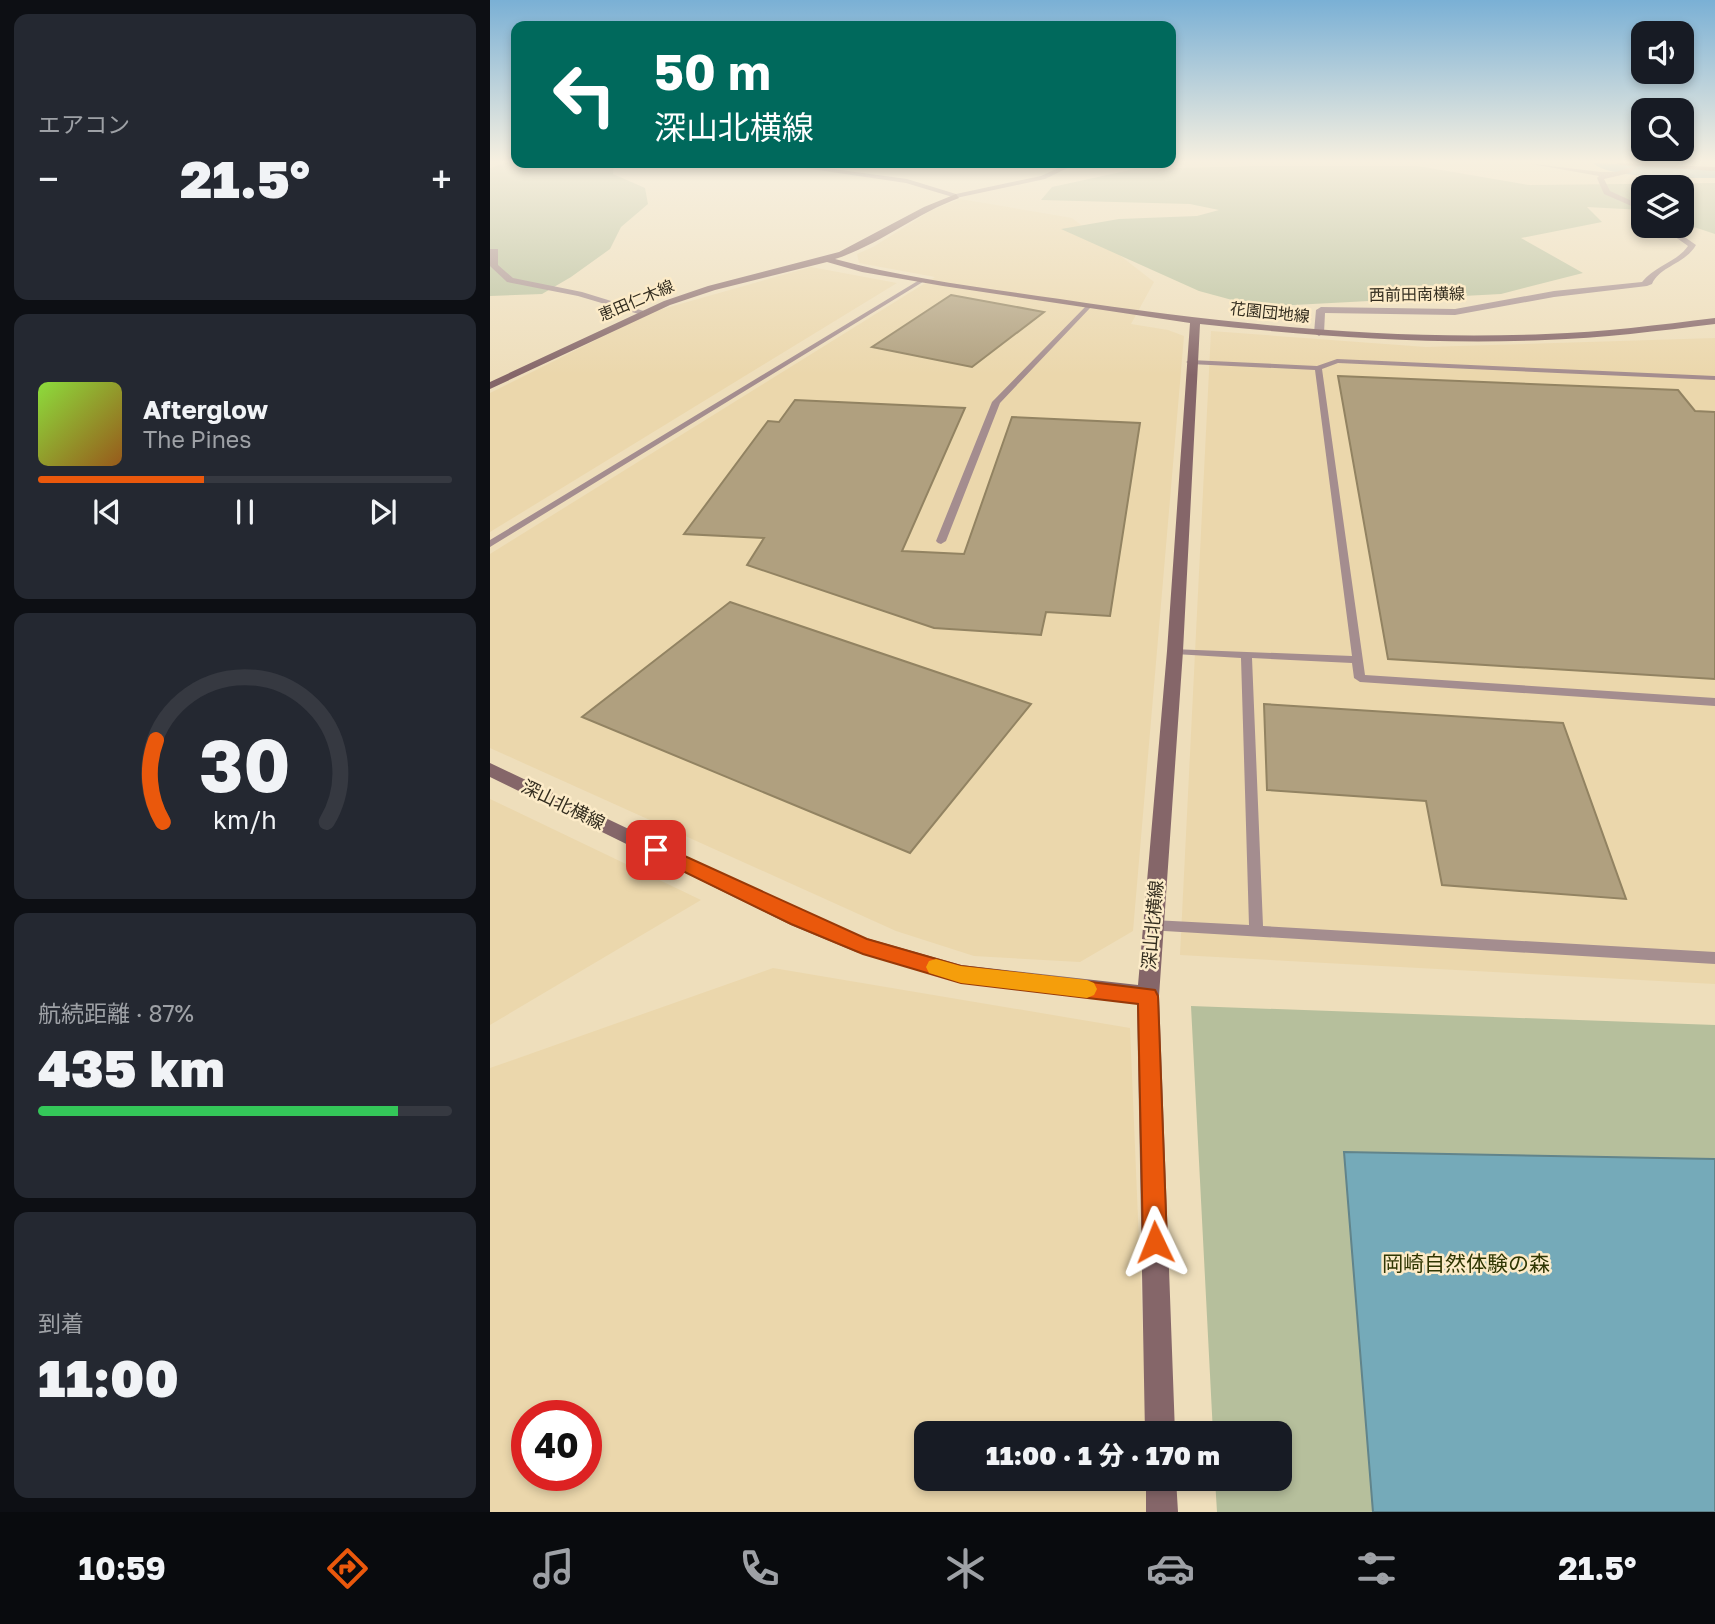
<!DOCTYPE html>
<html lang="ja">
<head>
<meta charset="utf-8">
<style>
  body { margin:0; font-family:"Golos Text","Noto Sans JP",sans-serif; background:#242831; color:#f1f3f6; height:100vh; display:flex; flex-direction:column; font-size:26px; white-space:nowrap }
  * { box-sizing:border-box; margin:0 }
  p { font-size:23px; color:#9ea1a6 }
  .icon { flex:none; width:38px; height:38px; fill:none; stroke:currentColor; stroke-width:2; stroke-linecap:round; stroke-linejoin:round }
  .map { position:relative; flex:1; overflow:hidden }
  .side { display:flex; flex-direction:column; gap:14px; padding:14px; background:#0d0f14; width:490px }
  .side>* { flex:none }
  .guide { position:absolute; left:21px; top:21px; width:665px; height:147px; border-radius:14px; box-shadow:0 4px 10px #0003; background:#00695c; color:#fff; overflow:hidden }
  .controls { position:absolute; left:1141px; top:21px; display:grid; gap:14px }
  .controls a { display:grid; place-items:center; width:63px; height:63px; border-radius:14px; background:#171b24; box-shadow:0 4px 10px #0003; font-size:35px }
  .speed { position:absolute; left:21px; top:1400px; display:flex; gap:14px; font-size:35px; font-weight:700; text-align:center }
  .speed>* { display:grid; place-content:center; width:91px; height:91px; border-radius:50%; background:#171b24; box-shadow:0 4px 10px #0003; line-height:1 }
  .speed .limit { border:10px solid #d22; background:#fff; color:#111 }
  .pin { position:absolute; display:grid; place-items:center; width:60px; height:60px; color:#fff; margin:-30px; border-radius:14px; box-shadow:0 4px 10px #0006 }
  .me { position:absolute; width:77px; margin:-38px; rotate:358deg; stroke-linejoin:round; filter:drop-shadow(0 0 5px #0008) }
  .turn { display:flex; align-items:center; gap:24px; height:147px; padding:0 28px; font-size:32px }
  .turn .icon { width:91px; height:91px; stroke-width:2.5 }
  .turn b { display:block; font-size:49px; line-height:60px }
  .big { font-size:52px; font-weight:800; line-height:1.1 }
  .side .card { flex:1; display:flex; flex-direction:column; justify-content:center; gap:10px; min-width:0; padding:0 24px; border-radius:14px; background:#242831 }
  .side .dial { align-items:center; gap:0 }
  .dial svg { height:182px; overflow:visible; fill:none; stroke:#363941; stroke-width:7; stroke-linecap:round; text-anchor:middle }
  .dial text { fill:#f1f3f6; stroke:none }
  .song { display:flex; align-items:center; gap:21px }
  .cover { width:84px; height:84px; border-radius:10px; background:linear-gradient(135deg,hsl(90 70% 55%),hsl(30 70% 35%)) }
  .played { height:7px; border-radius:4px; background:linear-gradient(90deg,#ea580c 40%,#363941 40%) }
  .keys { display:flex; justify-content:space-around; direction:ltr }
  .heat { display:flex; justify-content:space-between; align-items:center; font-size:38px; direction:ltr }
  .charge { height:10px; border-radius:5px; background:linear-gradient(90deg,#34c759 87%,#363941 0) }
  .trip { position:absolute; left:424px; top:1421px; width:378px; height:70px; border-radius:14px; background:#171b24; box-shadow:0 4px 10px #0003; font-weight:800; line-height:70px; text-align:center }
  .menu { display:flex; height:112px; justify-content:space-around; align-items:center; background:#090b0e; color:#9ea1a6 }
  .menu .icon { width:49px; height:49px }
  .menu .active { color:#ea580c }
  .menu b { font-size:32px; color:#f1f3f6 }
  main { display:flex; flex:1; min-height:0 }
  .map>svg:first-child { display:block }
  .built { fill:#ebd7ac; fill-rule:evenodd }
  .green { fill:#b6bf9c }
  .water { fill:#75aab9; stroke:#61848b; stroke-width:2 }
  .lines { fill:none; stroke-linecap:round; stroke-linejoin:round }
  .river { fill:#75aab9; fill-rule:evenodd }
  .building { fill:#b0a07f; stroke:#928362; stroke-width:2 }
  .lane { fill:#a48d8f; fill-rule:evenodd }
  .street { fill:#a48d8f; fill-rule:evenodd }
  .secondary { fill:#856669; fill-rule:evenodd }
  .route { fill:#ea580c; stroke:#983908; stroke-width:2 }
  .slow { fill:#f59e0b }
  .labels { text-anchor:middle; stroke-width:5; stroke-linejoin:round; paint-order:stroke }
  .far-street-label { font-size:16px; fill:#332d1f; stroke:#fcebc8 }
  .street-label { font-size:18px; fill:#332d1f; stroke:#fcebc8 }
  .near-park-label { font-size:21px; fill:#2f3602; stroke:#fcebc8 }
</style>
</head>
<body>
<main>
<section class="side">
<div class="card"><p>エアコン</p>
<div class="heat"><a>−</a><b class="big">21.5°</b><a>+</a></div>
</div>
<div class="card">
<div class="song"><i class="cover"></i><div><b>Afterglow</b><p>The Pines</p></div></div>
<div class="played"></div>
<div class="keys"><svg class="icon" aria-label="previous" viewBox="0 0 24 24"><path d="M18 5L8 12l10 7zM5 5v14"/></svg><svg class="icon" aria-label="pause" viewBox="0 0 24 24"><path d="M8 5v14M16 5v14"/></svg><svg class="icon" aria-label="next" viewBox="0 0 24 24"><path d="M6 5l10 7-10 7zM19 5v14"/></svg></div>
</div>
<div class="card dial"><svg viewBox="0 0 100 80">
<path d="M14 69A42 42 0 1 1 86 69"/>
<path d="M14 69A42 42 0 0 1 11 33" stroke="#ea580c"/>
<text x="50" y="56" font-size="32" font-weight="700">30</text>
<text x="50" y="72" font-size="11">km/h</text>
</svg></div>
<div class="card"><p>航続距離 · 87%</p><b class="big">435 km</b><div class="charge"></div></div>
<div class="card"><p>到着</p><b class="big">11:00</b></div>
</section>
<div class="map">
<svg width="1225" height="1512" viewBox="0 0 1225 1512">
  <rect width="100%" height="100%" fill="#eedebb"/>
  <!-- built -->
  <path class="built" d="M470,199L582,218L664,282L641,324L678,330L694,336L643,931L590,962L484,956L406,931L0,748V554L445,277L369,263L367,254L383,247L442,210Z
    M321,267L407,283L0,532V393L162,312Z
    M721,331L936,347L1225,338V984L690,955Z
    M0,799L211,900L0,1025Z
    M283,968L640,1028L657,1433H436V1479H659L661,1512H0V1068ZM37,1416H96V1475H37Z"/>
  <!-- green -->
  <path class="green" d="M16,163H124L123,174L155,188L158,204L131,227L120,249L81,277L52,294L0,296V168Z
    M765,166H928L1039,185L1225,183V234L1192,223V187H1153V210L1097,207L1112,222L1031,238L1093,273L1011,294L768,307L709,291L571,229L629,219L707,216L729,210L700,204L551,200L562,187L645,169Z
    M701,1006L1225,1025V1512H727L725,1479H789V1433H723Z"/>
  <!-- water -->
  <path class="water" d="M854,1152L1225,1159V1512H883Z"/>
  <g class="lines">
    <!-- river -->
    <path class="river" d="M1103,163L1225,168V178C1200,178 1119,179 1103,163Z"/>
  </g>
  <!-- building -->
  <path class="building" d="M461,295L554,312L482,367L382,347Z
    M848,376L1188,390L1205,411L1225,412V679L898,659Z
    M305,400L475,408L412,551L474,554L522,417L650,423L620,616L556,612L551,635L444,628L257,565L274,538L194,534L278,421L289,422Z
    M240,602L541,704L420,853L92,717Z
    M774,704L1073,723L1136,899L952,885L936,801L777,790Z"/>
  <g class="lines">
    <!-- lane -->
    <path class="lane" d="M431,279L436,280L0,547V540Z
      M596,306L601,307L510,403L456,541L451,544L448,543L446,541L502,402Z
      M847,359L1225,376V380L848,363L832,369L875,675L1225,698V706L870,682L864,678L862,663L762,658L773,926L1225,952V964L658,930L656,926L658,922L663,920L759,925L751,658L685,654L680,651L681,649L862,656L825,370L700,364L696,362L700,360L827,366Z"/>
    <!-- street -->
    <path class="street" d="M280,163H300L417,179L466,194L551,176L579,163H588L555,179L466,198L416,183Z
      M1036,163L1111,172H1125L1149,165L1140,173L1114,179L1120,191L1153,206V211L1114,194L1107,178L1109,176Z
      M1170,226H1179L1206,245C1195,264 1170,266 1162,284L1157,286L1064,297L965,315L835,313L834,333L829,336L824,333L826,310L831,307L965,309L1064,291L1152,282C1166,265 1187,262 1198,246Z
      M0,249H8V265L23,278L92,292L157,312L152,315L88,296L17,282L0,266Z"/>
    <!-- secondary -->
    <path class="secondary" d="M1127,163L1225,167V171L1130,165Z
      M466,194L469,198C425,214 389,245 345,259C418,279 495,288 570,299C730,323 894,341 1056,334C1113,332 1169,325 1225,318V324C1169,331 1112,338 1055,340C940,345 824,336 710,324L693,651L669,996L685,1433H655L647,1004L471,983L366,952L301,925L0,777V763L315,913L376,938L471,965L648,985L677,651L700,323L453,286L372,272L337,262L225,290L180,305L0,389V382L174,301L218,286L349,252L434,207Z
      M656,1479H686L688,1512H656Z"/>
  </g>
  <!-- sky -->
  <linearGradient id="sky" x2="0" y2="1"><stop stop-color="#7ab0d5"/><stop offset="0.43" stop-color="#f7f0e0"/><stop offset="1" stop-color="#f7f0e0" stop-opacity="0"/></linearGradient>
  <rect width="1225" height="375" fill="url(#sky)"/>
  <!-- route -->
  <path class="route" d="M166,843L377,939L471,966L665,990L668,996L677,1242L673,1250L665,1254L656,1250L653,1242L648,1004L471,983L373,954L301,924L160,855L157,850L160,845Z"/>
  <!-- slow -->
  <path class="slow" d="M446,959L471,966L597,980L604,983L607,989L604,995L597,998L471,983L439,973L436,967L439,961Z"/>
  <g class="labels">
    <!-- far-street labels -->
    <g class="far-street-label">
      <text transform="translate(927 294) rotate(-1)" y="6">西前田南横線</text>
      <text transform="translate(146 300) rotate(-23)" y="6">恵田仁木線</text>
      <text transform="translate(780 312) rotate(6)" y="6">花園団地線</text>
    </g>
    <!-- street labels -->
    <g class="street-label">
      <text transform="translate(73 805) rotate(26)" y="6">深山北横線</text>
      <text transform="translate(663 925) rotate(-85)" y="6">深山北横線</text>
    </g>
    <!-- near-park labels -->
    <g class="near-park-label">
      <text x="976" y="1271">岡崎自然体験の森</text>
    </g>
  </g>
</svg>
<div class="controls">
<a><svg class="icon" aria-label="sound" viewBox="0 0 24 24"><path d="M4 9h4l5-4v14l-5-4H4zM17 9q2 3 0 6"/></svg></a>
<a><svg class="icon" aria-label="search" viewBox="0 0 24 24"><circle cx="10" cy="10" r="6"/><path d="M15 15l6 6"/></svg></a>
<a><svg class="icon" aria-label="layers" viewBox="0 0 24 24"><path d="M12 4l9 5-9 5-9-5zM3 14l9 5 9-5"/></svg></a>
</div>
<div class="speed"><div class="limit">40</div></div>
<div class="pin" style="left:166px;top:850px;background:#d93025"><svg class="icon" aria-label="arrive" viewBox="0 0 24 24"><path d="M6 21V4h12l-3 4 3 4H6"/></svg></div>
<svg class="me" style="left:665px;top:1242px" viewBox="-20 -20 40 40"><path d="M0-17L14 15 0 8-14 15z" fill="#ea580c" stroke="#fff" stroke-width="4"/></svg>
<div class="trip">11:00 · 1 分 · 170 m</div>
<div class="guide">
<div class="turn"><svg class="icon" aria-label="left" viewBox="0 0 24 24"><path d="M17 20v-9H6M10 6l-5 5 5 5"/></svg><div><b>50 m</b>深山北横線</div></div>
</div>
</div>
</main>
<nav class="menu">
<b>10:59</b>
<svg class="icon active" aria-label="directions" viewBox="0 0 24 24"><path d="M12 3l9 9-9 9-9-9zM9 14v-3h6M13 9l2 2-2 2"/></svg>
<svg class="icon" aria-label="music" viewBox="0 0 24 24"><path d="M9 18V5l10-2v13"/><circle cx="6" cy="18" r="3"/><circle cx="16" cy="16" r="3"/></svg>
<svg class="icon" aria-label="phone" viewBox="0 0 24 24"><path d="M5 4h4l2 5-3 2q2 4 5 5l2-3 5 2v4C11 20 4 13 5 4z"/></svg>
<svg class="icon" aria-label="climate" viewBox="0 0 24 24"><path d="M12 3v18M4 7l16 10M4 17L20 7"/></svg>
<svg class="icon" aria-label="car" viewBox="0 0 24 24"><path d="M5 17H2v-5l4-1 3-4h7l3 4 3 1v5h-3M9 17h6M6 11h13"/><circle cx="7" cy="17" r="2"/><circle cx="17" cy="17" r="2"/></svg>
<svg class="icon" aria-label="filters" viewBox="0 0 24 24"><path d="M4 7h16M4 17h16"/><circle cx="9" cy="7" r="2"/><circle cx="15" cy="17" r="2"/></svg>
<b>21.5°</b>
</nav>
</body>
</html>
